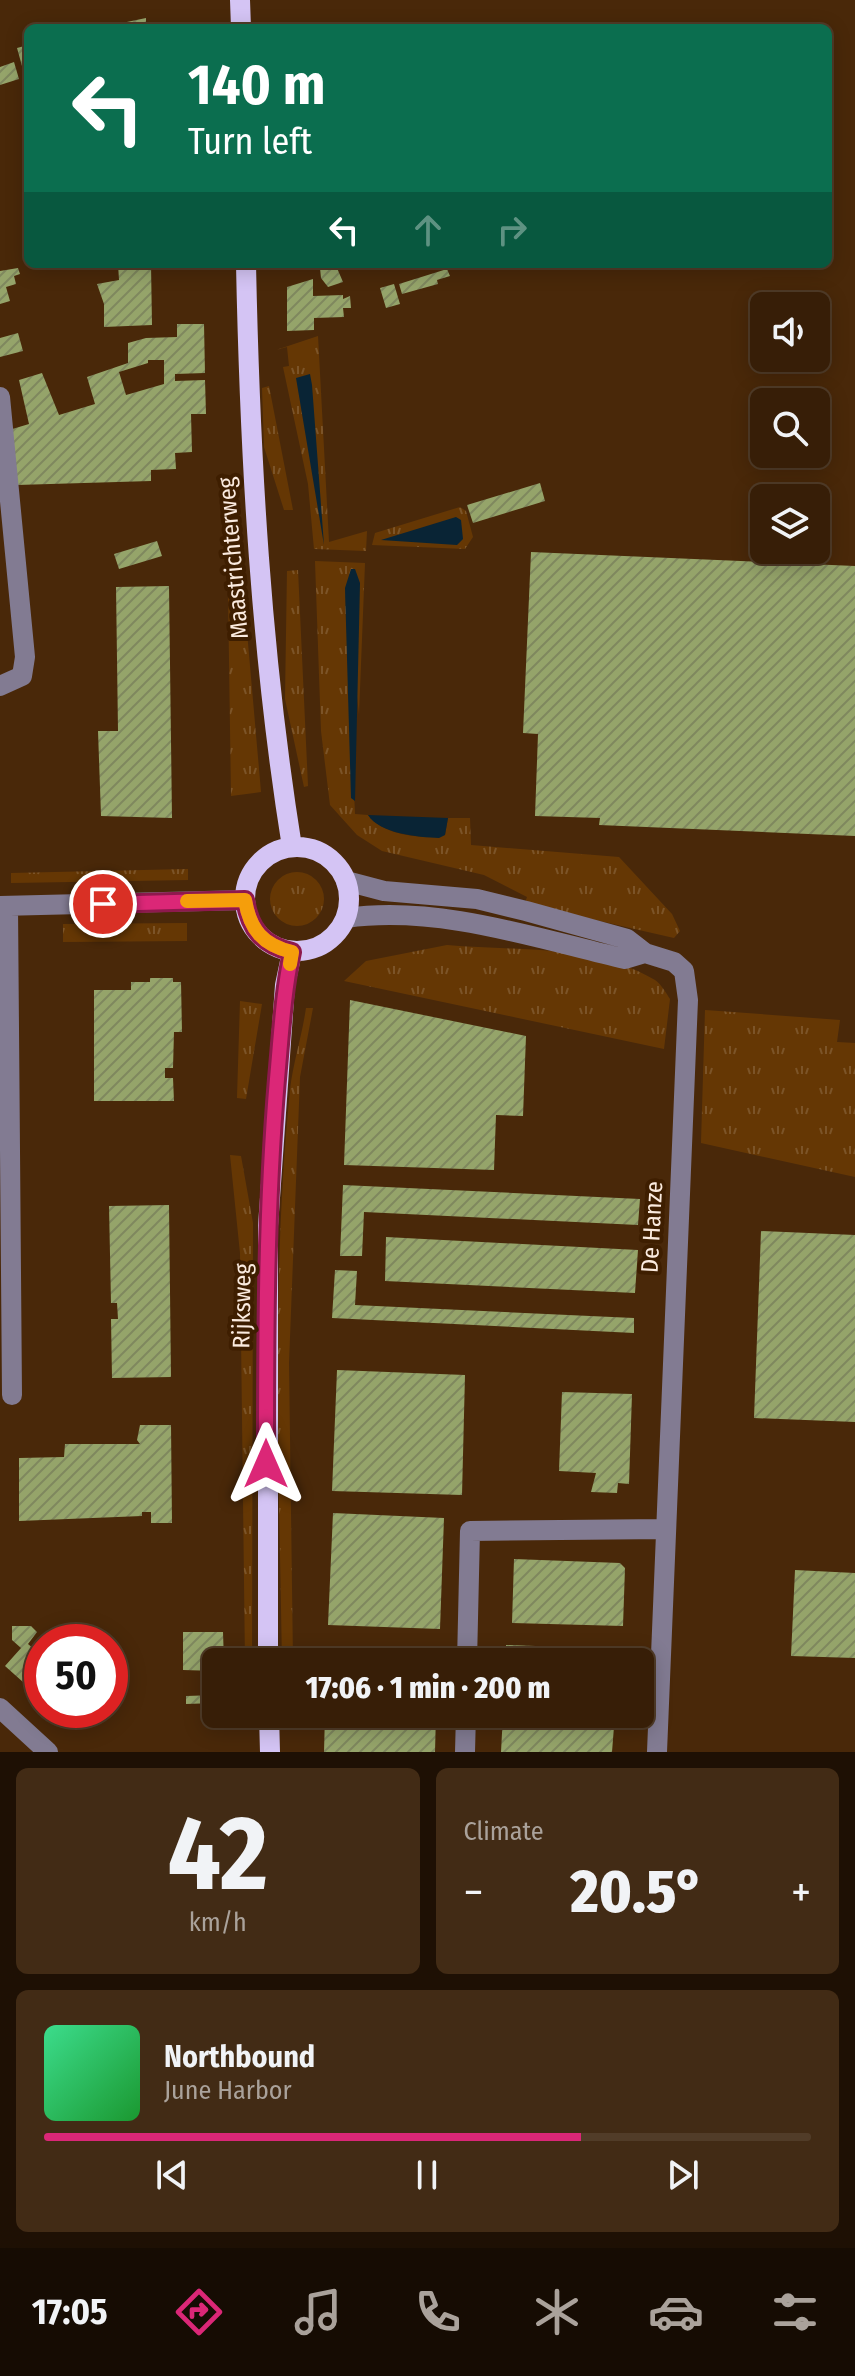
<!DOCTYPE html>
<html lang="en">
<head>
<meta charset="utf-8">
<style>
  body { margin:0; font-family:"Fira Sans Condensed",sans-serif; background:#422b15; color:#f1f3f6; height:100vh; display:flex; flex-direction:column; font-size:30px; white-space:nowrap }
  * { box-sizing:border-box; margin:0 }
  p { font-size:26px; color:#aaa29b }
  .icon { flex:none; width:44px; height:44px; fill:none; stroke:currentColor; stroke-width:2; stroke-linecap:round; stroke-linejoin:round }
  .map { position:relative; height:1752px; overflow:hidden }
  .drawer { display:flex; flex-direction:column; gap:16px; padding:16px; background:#1e1004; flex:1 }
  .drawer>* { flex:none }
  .top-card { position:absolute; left:24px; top:24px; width:808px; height:244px; border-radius:12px; box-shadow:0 4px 20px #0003,0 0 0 2px #513c28; background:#0b6e4f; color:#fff; overflow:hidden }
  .fabs { position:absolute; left:750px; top:292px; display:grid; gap:16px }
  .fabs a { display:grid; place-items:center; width:80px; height:80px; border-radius:12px; background:#371e07; box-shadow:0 4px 20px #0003,0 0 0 2px #513c28; font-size:40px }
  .speed { position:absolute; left:24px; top:1624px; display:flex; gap:16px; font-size:40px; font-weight:700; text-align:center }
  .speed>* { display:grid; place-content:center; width:104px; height:104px; border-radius:50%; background:#371e07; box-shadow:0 4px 20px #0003,0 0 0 2px #513c28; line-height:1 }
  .speed .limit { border:12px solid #d22; background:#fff; color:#111 }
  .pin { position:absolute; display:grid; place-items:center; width:68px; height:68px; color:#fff; margin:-34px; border:4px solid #fff; border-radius:50%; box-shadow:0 2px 8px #0007 }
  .me { position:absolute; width:88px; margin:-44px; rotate:0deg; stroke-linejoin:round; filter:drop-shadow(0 0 6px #0008) }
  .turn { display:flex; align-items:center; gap:28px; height:168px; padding:0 32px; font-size:36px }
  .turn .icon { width:104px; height:104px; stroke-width:2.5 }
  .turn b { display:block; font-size:56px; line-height:68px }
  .lanes { display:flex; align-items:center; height:76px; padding:0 32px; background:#0003; justify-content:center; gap:40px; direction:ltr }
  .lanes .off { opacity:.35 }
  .big { font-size:60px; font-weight:800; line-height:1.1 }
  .drawer .widget { flex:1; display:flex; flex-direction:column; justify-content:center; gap:12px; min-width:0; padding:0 28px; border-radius:12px; background:#422b15 }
  .drawer .dial { align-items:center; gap:0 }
  .dial b { font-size:104px; line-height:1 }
  .song { display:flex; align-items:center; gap:24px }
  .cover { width:96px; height:96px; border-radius:12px; background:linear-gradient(135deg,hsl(150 70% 55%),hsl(130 70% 35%)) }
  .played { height:8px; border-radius:4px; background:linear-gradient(90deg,#db2777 70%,#513c28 70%) }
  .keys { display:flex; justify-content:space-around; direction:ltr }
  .heat { display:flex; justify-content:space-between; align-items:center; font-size:44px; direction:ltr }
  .drawer .tiles { flex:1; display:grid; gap:16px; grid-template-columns:1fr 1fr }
  .widget:last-child { grid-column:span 2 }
  .trip { position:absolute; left:202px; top:1648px; width:452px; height:80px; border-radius:12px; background:#371e07; box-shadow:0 4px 20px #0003,0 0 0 2px #513c28; font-weight:800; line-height:80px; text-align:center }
  .menu { display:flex; height:128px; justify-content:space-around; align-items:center; background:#160c03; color:#aaa29b }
  .menu .icon { width:56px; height:56px }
  .menu .selected { color:#db2777 }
  .menu b { font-size:36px; color:#f1f3f6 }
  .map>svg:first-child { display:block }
  .grass { fill:url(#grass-tufts) }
  .water { fill:#092435 }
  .building { fill:url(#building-hatch); fill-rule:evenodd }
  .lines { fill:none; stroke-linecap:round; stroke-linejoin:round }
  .minor { stroke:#827b92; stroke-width:20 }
  .major { stroke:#d4c4f4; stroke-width:20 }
  .route-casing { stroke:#8e194d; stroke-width:20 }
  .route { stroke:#db2777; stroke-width:14 }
  .slow { stroke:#f59e0b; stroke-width:14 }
  .labels { text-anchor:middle; stroke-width:8; stroke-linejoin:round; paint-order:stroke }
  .street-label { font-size:24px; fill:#fbebdf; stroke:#3e1e00 }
</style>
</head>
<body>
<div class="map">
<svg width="855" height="1752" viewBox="0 0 855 1752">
  <defs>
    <pattern id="grass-tufts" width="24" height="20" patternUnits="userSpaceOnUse" patternTransform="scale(2)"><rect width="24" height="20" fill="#653704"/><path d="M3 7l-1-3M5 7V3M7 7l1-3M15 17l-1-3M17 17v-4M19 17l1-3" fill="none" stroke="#7c5428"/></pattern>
    <pattern id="building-hatch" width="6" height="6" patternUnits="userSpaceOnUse" patternTransform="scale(2)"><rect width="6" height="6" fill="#95a46a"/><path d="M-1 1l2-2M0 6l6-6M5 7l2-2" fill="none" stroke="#7f885e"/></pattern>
  </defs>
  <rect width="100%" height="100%" fill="#492809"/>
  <!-- grass -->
  <path class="grass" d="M318,336L329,542L367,531L366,551L314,549L308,484L283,367L289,366L287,347L276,350Z
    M269,386L293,510H284L264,447L262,388Z
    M460,507L466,511L473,537L465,549L372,545L375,533Z
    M227,522L238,529L261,792L231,796Z
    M315,561L365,563L359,714L345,588L355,814L368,815C383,835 422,840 445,835L448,818H470L471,845L619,857L672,914L680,931L674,938L530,905L525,903L527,897L484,875L382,851L357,835L330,805L321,731Z
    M298,570L308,786L304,787L285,699L287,571Z
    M188,869V880L11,883V873Z
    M270 899a27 27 0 1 1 54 0a27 27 0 1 1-54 0Z
    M187,923V941L63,942V924Z
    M447,945C514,951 594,944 655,980C661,984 666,993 670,999L664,1049L344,981L366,961Z
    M240,1001L262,1004L246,1099L237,1098Z
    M306,1008H313L300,1077L289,1363L293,1662H282C279,1472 271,1279 290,1090C293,1063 302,1036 306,1008Z
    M705,1010L840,1020L837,1042L855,1043V1177L701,1143Z
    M230,1155L241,1156L253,1223L252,1662H245L240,1253Z"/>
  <!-- water -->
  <path class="water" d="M310,374L312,385L324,545L296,378Z
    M456,517L461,520L463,539L457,545L381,540Z
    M351,569H355L360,583L355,801L351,798L345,588Z
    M368,815L448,818L445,835L439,838C418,837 380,834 368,815Z"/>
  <!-- building -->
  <path class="building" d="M146,18V25L152,28H98Z
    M28,45V83L27,84L17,48Z
    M14,62L19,79L0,85V67Z
    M118,264H151L152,325L104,327V304L97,284L119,280Z
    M301,264H357V265L337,268L343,282L328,287L321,278L320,268L301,269Z
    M18,268L20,274L14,276L16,284L6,287L10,301L0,304V271Z
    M447,269L450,276L437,280L438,284L402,294L399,284Z
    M313,279V296L343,295V299L350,296L351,308H343L344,317L314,318V330L287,331V287Z
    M394,284L400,304L386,308L380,288Z
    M177,324H204L205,373L175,374V381L205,380L206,414H191L192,452L175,453L176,469L151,470V481L17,485L9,430L29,424L19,380L42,373L59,415L95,404L87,377L128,363V343L146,338L177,337ZM148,360H164V384L126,395L119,372L148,363Z
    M18,333L23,351L0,357V338Z
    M540,483L545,501L473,523L467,505Z
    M157,541L162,556L119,569L114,554Z
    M531,552L855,566V836L599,825L600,818L535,816L538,734L523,733Z
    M169,586L172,818L101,816L98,731H118L116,587Z
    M150,978H173V982H181L182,1032H174L173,1068H165V1078H173L174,1101H94V990H131V982H150Z
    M350,1000L526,1036L523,1116L496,1115L494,1170L344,1165Z
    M343,1185L640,1199L638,1225L364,1212L362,1256H340Z
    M169,1205L171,1377L112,1378L111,1319H118L117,1303H111L109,1206Z
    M761,1231L855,1235V1422L754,1418Z
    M386,1237L638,1250L635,1293L385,1281Z
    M335,1270L357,1271L355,1305L634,1318V1333L332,1318Z
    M337,1370L465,1375L462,1495L332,1491Z
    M562,1392L632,1394L629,1484L618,1483L617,1493L591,1492L596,1473L559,1471Z
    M140,1425H171L172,1523H151V1512H142V1516L19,1521V1458L64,1457L65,1444H140L137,1440Z
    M333,1513L444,1518L440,1629L328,1625Z
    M514,1559L620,1563L625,1568L623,1626L512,1623Z
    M795,1570L855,1573V1658L791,1656Z
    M12,1626H31L37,1632L28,1644L42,1656V1699L5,1666L21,1648L12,1640Z
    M183,1632H223L224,1662H216V1671L183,1670Z
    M506,1645L617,1649V1662H505Z
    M216,1695V1703L186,1704V1696Z
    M325,1714H436L435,1752H324Z
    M503,1714H615L612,1752H501Z"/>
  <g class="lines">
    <!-- minor -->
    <path class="minor" d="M0,397L25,657L22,676L0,686
      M346,881L384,891L477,899L526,911L627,939L645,953L674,962L684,971L688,1000L657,1752
      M0,906L245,900
      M8,906L12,1395
      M346,918C439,905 535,938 625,959L645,953
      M467,1662L470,1531L665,1529
      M0,1708L48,1752
      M465,1752L466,1714"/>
    <!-- major -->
    <path class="major" d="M240,0L241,28
      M246,264C250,460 261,654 292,847
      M245 899a52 52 0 1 1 104 0a52 52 0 1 1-104 0Z
      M268,1662V1226L285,985L292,952
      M269,1714L270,1752"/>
  </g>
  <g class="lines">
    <defs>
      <path id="route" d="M103,904L245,900C250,930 263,945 292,952C283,994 281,1036 277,1079C266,1207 266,1335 266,1464"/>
    </defs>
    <!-- route casing -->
    <use href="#route" class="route-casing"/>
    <!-- route -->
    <use href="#route" class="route"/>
    <!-- slow -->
    <path class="slow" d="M187,901L245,900C250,930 263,945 292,952L290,964"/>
  </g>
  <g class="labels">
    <!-- street labels -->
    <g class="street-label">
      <text transform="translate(233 558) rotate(-95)" y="8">Maastrichterweg</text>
      <text transform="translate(652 1227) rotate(-87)" y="8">De Hanze</text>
      <text transform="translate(242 1306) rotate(-89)" y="8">Rijksweg</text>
    </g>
  </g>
</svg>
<div class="fabs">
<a><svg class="icon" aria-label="sound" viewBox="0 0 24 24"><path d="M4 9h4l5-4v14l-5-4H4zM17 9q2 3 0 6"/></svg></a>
<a><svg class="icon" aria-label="search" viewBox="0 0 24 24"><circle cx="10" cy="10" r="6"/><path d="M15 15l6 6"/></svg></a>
<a><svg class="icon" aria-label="layers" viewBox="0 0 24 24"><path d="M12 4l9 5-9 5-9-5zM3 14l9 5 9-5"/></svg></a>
</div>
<div class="speed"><div class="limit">50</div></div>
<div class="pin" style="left:103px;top:904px;background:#d93025"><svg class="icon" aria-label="arrive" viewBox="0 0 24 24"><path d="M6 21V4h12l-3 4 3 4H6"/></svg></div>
<svg class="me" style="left:266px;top:1464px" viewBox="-20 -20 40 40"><path d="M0-17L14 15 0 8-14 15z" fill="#db2777" stroke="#fff" stroke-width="4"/></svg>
<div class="trip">17:06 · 1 min · 200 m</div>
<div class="top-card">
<div class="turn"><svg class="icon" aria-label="left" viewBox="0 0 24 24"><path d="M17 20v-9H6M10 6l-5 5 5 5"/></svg><div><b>140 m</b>Turn left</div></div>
<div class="lanes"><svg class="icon" aria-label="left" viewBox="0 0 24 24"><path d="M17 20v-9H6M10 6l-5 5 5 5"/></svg><svg class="icon off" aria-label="ahead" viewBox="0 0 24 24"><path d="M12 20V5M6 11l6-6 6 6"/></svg><svg class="icon off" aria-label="right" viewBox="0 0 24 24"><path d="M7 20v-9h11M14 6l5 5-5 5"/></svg></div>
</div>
</div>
<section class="drawer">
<div class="tiles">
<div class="widget dial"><b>42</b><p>km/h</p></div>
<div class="widget"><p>Climate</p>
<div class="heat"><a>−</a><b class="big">20.5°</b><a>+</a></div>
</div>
<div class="widget">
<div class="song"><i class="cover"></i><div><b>Northbound</b><p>June Harbor</p></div></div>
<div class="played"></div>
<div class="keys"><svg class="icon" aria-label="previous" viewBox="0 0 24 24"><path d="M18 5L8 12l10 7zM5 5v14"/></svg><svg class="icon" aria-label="pause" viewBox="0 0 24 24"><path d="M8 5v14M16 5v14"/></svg><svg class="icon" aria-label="next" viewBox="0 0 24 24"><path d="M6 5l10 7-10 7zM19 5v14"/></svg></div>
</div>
</div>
</section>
<nav class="menu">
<b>17:05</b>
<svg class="icon selected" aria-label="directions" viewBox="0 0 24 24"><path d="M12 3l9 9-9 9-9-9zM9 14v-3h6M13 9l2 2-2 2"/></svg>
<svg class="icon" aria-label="music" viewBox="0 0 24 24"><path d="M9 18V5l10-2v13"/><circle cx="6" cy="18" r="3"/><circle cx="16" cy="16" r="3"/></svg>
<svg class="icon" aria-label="phone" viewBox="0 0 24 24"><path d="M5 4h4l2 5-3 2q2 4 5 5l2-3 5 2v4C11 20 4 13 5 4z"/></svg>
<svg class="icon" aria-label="climate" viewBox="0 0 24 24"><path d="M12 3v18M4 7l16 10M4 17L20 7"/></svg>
<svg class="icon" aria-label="car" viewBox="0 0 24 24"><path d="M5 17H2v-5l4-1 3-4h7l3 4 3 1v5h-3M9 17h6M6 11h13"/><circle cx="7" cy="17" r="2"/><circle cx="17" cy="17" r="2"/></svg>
<svg class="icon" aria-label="filters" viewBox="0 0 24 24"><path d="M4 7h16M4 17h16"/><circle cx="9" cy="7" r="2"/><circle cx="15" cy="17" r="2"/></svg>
</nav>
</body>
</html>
